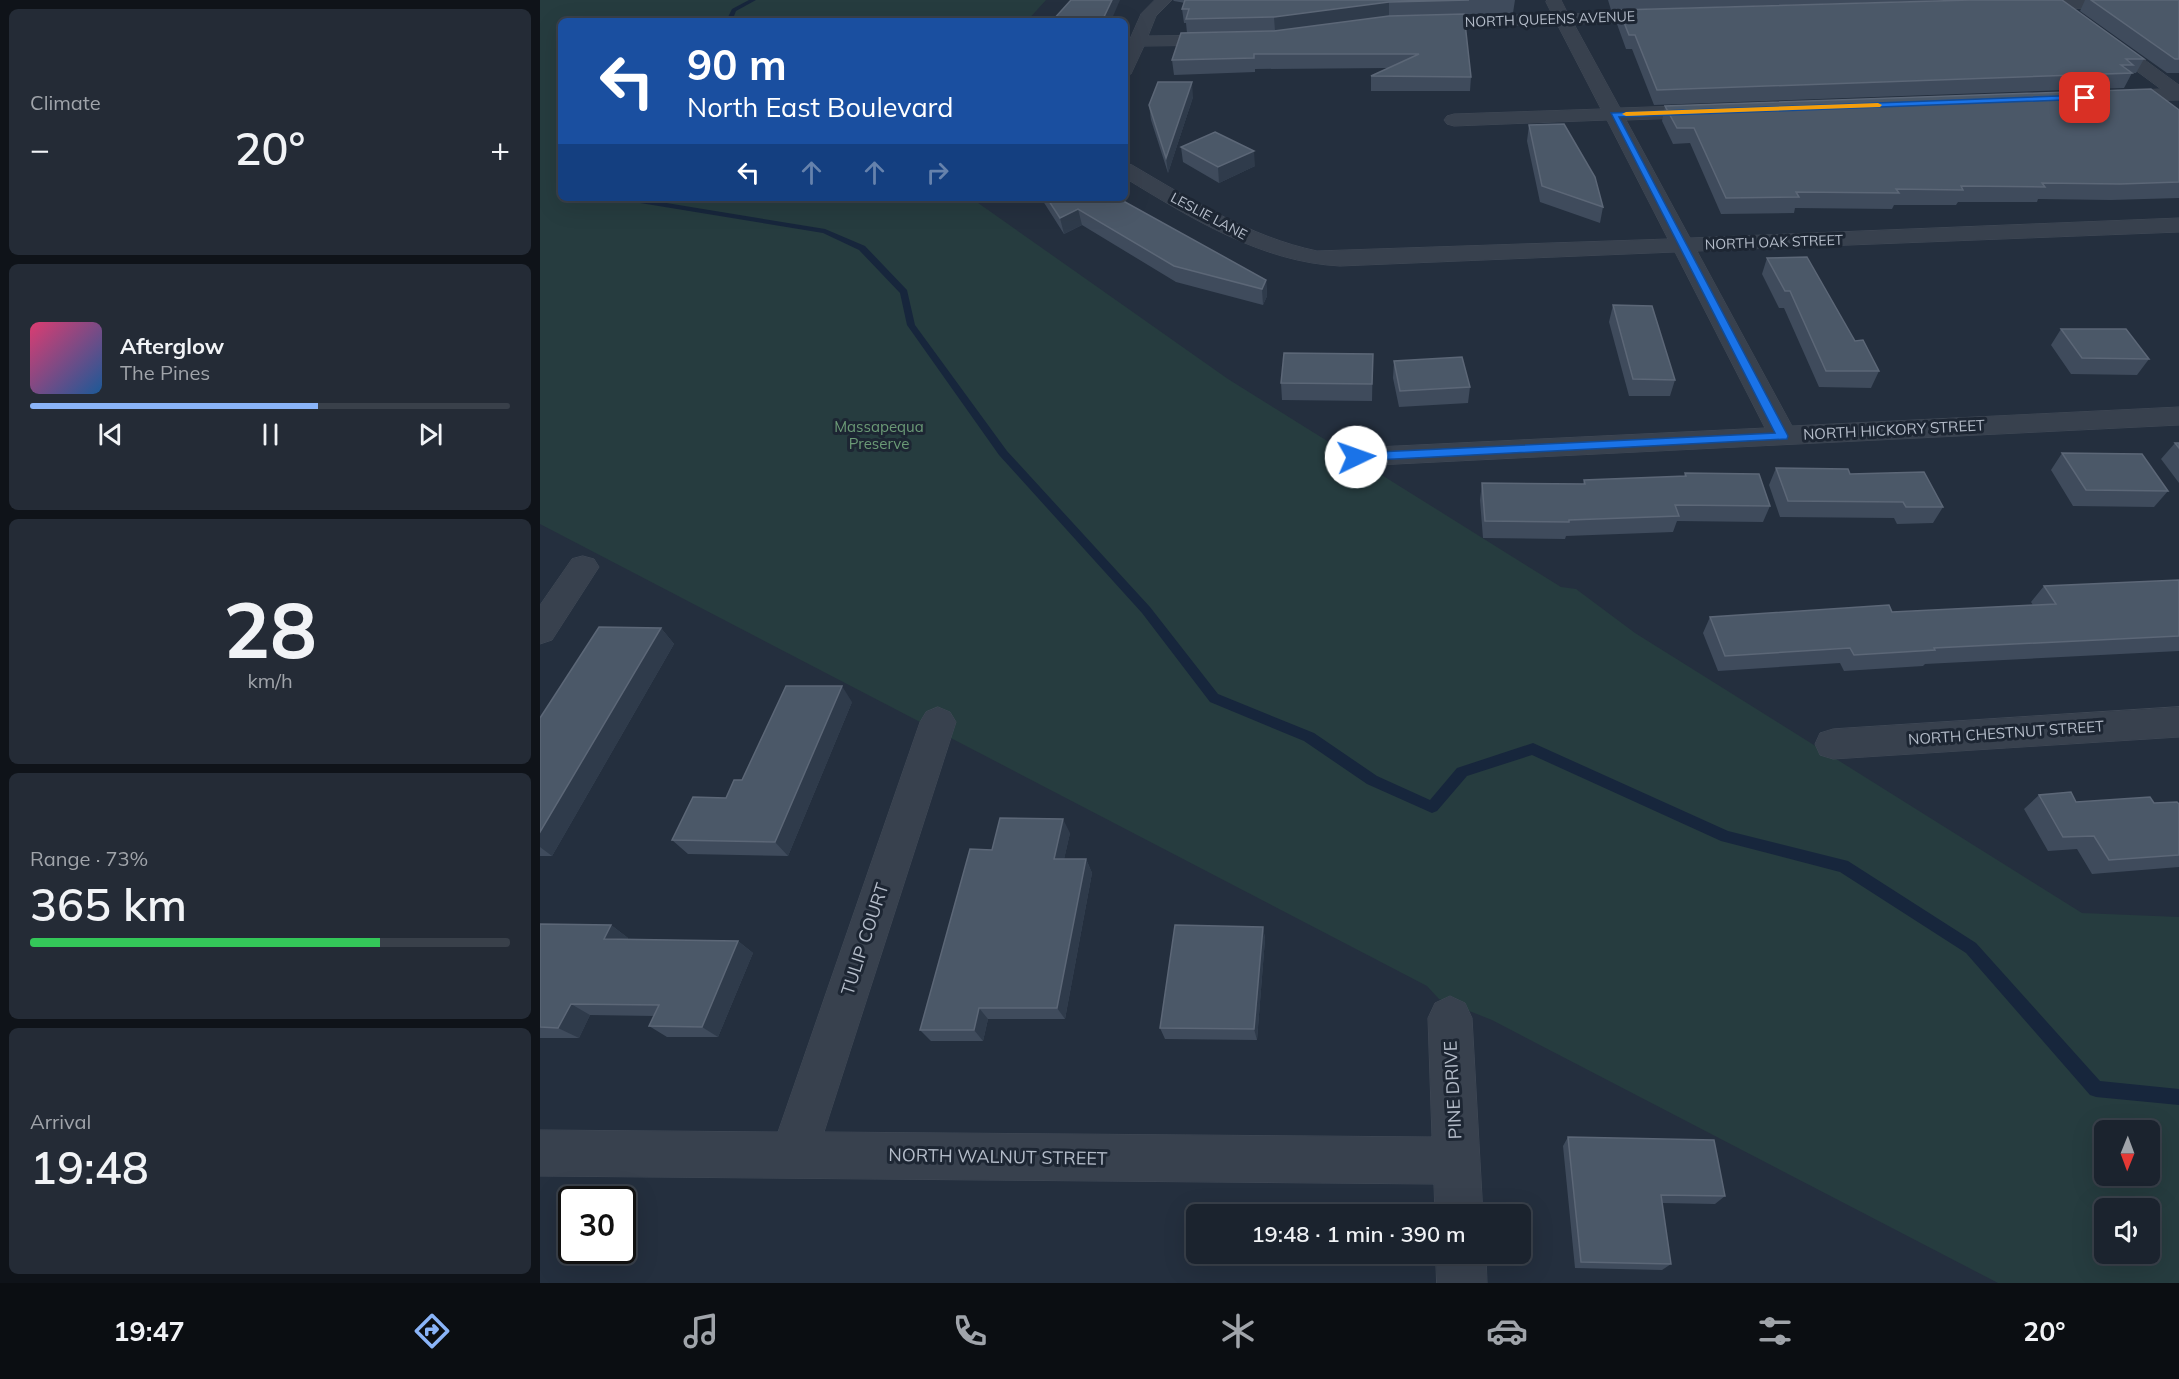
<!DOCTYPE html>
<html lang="en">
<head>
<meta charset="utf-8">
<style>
  body { margin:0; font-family:Mulish,sans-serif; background:#242b36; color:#f1f3f6; height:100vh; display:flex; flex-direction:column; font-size:22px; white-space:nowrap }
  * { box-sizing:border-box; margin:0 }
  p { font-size:20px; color:#a0a4aa }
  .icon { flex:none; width:33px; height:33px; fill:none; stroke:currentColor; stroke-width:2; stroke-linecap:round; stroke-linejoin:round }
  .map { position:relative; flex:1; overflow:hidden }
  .drawer { display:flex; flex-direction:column; gap:9px; padding:9px; background:#0f1319; width:540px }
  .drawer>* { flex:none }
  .guide { position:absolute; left:18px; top:18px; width:570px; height:183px; border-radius:9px; box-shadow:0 6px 24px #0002,0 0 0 2px #39404a; background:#1a4fa0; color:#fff; overflow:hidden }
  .needle { width:39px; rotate:181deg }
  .controls { position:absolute; left:1554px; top:1120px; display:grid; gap:12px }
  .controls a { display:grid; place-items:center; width:66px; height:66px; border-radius:9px; background:#1b232e; box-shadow:0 6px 24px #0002,0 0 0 2px #39404a; font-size:30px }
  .speed { position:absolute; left:18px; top:1186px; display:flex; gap:12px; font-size:30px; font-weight:700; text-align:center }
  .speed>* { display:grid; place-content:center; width:78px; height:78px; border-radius:50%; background:#1b232e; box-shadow:0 6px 24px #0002,0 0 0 2px #39404a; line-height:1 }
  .speed .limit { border:3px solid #111; border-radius:9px; background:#fff; color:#111 }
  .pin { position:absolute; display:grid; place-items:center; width:51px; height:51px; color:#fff; margin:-26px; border-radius:12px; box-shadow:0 3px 9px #0006 }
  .me { position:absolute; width:66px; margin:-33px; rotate:87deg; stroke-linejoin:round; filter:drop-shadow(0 0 4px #0008) }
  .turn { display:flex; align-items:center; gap:21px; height:126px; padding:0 30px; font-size:27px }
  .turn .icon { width:78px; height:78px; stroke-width:2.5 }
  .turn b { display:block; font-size:42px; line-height:51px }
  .lanes { display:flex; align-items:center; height:57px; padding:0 30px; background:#0003; justify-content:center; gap:30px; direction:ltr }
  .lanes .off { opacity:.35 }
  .big { font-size:45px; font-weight:600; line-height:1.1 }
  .drawer .card { flex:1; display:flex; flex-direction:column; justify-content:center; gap:9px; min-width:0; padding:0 21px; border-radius:9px; background:#242b36 }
  .drawer .dial { align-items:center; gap:0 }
  .dial b { font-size:78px; line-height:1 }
  .song { display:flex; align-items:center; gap:18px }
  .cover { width:72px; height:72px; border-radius:9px; background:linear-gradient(135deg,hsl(340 70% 55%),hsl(210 70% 35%)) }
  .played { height:6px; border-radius:3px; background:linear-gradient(90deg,#8ab4f8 60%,#39404a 60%) }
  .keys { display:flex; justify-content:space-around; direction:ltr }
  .heat { display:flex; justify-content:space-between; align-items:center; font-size:33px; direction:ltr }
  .charge { height:9px; border-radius:4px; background:linear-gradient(90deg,#34c759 73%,#39404a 0) }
  .trip { position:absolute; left:646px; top:1204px; width:345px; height:60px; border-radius:9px; background:#1b232e; box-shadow:0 6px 24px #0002,0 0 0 2px #39404a; font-weight:600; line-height:60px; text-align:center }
  .menu { display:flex; height:96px; justify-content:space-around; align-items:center; background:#0b0e12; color:#a0a4aa }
  .menu .icon { width:42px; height:42px }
  .menu .selected { color:#8ab4f8 }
  .menu b { font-size:27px; color:#f1f3f6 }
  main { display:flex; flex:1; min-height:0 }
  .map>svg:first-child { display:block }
  .green { fill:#263c3f; fill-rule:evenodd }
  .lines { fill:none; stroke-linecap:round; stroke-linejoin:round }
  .stream { fill:#17263c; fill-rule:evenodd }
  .minor-casing { stroke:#414a57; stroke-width:1 }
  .minor { fill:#38414e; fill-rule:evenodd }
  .wall { fill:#3f4b5c }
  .shaded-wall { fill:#2f3b4b }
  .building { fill:#4b5868; stroke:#5c6777; stroke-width:1.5 }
  .route { fill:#1a73e8; stroke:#114b97; stroke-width:1.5 }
  .slow { fill:#f59e0b }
  .labels { text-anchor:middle; stroke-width:6; stroke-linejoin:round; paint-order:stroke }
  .far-street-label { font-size:14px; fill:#b4bcc9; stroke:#1d2633 }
  .park-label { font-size:15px; fill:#6b9a76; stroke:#1d2633 }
  .street-label { font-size:15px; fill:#b4bcc9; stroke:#1d2633 }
  .near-street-label { font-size:18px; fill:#b4bcc9; stroke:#1d2633 }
</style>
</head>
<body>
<main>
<section class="drawer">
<div class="card"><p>Climate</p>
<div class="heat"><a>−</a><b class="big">20°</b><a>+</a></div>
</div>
<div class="card">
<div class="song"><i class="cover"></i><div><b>Afterglow</b><p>The Pines</p></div></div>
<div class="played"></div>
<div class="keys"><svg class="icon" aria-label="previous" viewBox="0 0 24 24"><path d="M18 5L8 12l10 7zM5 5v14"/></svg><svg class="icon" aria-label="pause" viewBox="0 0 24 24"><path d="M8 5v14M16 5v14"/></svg><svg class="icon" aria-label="next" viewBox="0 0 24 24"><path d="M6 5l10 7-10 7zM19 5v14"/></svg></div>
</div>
<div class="card dial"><b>28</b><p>km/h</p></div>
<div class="card"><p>Range · 73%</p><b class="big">365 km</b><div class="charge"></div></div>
<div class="card"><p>Arrival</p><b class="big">19:48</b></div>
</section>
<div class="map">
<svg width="1639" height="1283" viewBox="0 0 1639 1283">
  <rect width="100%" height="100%" fill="#242f3e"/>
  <!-- green -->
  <path class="green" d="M0,0H506L487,21H21V198H431L688,379L1021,587L1036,589L1095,633L1542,913L1639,917V1283H1458L952,1020L899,999L887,986L0,524ZM1564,1131H1610V1176H1564ZM1564,1209H1610V1254H1564Z"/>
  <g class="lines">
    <!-- stream -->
    <path class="stream" d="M209,0H216L196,11L192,21H186L192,9Z
      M78,198H96L285,229L325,246L367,290L375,325L467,451L610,607L678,694L774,733L837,776L890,800L917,768L993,743L1188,831L1308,861L1436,943L1560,1081L1639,1089V1105L1556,1097L1550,1095L1426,953L1300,872L1181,841L992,755L927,776L897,811L892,813L827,784L764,741L670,702L602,613L459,455L367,325L360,293L319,250L283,233L82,200Z"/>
    <defs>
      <path id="minor" d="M615,0H632L616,16L608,36L684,35L690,36L693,40L690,44L684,45L604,46L591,74L585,75V50L601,14Z
        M1007,0H1021L1028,14L1123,11L1131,16L1123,21L1034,24L1080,108L1169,105L1176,107L1178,111L1176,115L1169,117L1086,120L1150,238L1639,218V232L1157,251L1252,426L1639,407V425L816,466L806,464L802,457L806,450L816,448L1225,428L1135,252L800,266C721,262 651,218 585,178V163L592,165C650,199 710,237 777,251L1128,239L1067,120L914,126L907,124L904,120L907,116L914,114L1061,109L1017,24L881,28L873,23L881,18L1012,14L1006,2Z
        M1491,0H1639V6L1484,10L1476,5L1478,2Z
        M1566,35L1572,36L1639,85V100L1568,101L1566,97L1568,93L1575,91L1621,89L1560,44L1557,40L1560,36Z
        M43,556L54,559L59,567L12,640L0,644V605L32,559Z
        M398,707L410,712L416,722L284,1132L892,1137L888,1018L895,1003L910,996L925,1003L932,1018L943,1215H895L894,1184L0,1176V1130L238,1132L380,722L386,712Z
        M1639,707V737L1293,759L1280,755L1275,744L1280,733L1293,729Z
        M896,1254H946L947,1283H897Z"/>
    </defs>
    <!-- minor casing -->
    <use href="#minor" class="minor-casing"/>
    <!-- minor -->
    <use href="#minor" class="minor"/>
  </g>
  <!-- wall -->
  <path class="wall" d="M633,0H975L973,13L849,16L735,31L647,33L646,23H644L642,9L645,3L634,1Z
    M1068,0H1420L1071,10Z
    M1545,0H1639V73H1627L1540,11Z
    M1079,10L1604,59L1596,73H1592L1584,88L1114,105L1092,49H1086L1077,24Z
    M849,16L931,77L930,91H831V76L848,68L715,69V72L634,75L632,60L734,31Z
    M653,97L628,173L611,120L609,105Z
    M1125,106L1639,110V198L1571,200L1498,199L1497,202H1418L1416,205H1354L1352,209L1255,208L1254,213L1181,214L1150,143L1133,144L1122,121Z
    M989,125L1063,207L1060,223L1000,202L987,141Z
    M641,147L715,166L679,183L643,162Z
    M501,198H578L726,280L727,296L723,305L636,282L542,225L524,234Z
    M1227,258L1315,341L1339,371L1331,388L1279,387L1244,308H1239L1222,274Z
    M1073,305L1135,380L1130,396H1089L1069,322Z
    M1521,329L1609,359L1597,375L1531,374L1511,345Z
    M833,354L832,401L742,400L741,383Z
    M854,361L930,387L928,403L859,407L853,378Z
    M1635,443H1639V483L1621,459Z
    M1522,453L1628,491L1614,507L1533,506L1511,470Z
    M1236,468L1310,474L1403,507L1393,523L1357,524L1354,518L1240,517L1229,485Z
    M1145,473L1230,506L1223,522L1137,521L1133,532L1026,536L1025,539L943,538L940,500L942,483L1043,484L1044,480L1144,476Z
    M1639,580V651L1385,664L1383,666L1304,671L1300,663L1178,671L1163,633L1170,617L1352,612L1493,605L1491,602L1504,586Z
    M121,628L134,644L12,856H0V718Z
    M312,702L248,856L148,854L132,840L186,798L202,780Z
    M1499,795L1536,802L1639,804V867L1552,874L1537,849L1508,851L1484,809Z
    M530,833L524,859H546L552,873L525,1019H448L443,1041H391L380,1030L452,850Z
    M0,924L71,925L88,938V939L198,941L213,953L178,1037H127L109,1026L114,1016L50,1015L39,1038H0Z
    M723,927L725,939L717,1040L625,1039L620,1028Z
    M1028,1137L1185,1196L1175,1204L1122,1203L1131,1264L1122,1270L1035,1268L1023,1146Z"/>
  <!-- shaded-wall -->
  <path class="shaded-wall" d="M572,0H580L571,21H562Z
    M849,2V16L735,31L734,17Z
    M652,82L653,97L628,173L626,158Z
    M714,151L715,166L679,183L678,167Z
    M538,209L542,225L524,234L520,218Z
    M726,280L727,296L723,305L722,289Z
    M121,628L134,644L12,856L0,847V832Z
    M302,686L312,702L248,856L235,842Z
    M523,819L530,833L521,873L514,859Z
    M546,859L552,873L525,1019L517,1008Z
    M71,925L88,938L82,951L64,939Z
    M723,927L725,939L717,1040L714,1029Z
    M198,941L213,953L178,1037L162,1027Z
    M31,1004L50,1015L39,1038L18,1028Z
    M439,1008L448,1019L443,1041L434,1030Z"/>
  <!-- building -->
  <path class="building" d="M531,0H572L562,21H512Z
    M645,0H929L849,2L734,17L646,19L649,9H642Z
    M1431,0H1522L1604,59H1586L1593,65H1581L1592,73L1117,90L1095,35H1089L1079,10Z
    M1551,0H1639V59H1635Z
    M924,14L931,77L831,76L879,54H714V58L632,60L641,33L734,31L849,16Z
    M618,82H652L626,158L609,105Z
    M1611,89L1639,110V182L1580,184L1502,183L1505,187L1421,186L1423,190L1356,189L1359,193L1256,192L1259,197L1186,198L1154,128H1137L1125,106Z
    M1024,124L1055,177L1063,207L1002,186L989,125Z
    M675,132L714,151L678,167L641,147Z
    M507,198H578L726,280L722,289L634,266L538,209L520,218Z
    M1267,257L1315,341L1323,340L1339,371H1286L1250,291H1245L1227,258Z
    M1073,305L1112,306L1135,380L1093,379Z
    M1521,329H1586L1609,359L1542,358Z
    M744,353L833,354L832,384L741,383Z
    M922,357L930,387L860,391L854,361Z
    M1635,443H1639V448Z
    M1522,453L1602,454L1628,491L1546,490Z
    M1236,468L1308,469L1310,474L1384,472L1403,507H1366L1363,502L1248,501Z
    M1145,473L1219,474L1230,506L1135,505L1139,516L1029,520V522L945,521L942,483L1045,484L1044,480L1146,476Z
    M1639,580V636L1394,648L1395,650L1314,655L1310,648L1185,656L1170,617L1349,605L1352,612L1516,604L1504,586Z
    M59,627L121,628L0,832V718Z
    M246,686H302L235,842L132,840L153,797L186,798L194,780H202Z
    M1531,792L1536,802L1610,797L1614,803L1637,802L1639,804V855L1569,860L1554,836L1523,837L1499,795Z
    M460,818L523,819L514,859H546L517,1008H439L434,1030H380L430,849L452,850Z
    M0,924L71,925L64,939L198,941L162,1027L109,1026L119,1005L31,1004L18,1028L0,1027Z
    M635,925L723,927L714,1029L620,1028Z
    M1028,1137L1174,1140L1185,1196L1121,1195L1131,1264L1041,1262Z"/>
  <!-- route -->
  <path class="route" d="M1545,95L1549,98L1548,99L1079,117L1248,436L1247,439L816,461L811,457L816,453L1235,433L1071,113Z"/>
  <!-- slow -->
  <path class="slow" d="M1338,103L1342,105L1340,107L1086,116L1082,114L1086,112Z"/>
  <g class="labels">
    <!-- far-street labels -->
    <g class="far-street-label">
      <text transform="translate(1010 19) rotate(-2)" y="5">NORTH QUEENS AVENUE</text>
      <text transform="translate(669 216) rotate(28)" y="5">LESLIE LANE</text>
      <text transform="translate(1234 242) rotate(-2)" y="5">NORTH OAK STREET</text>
    </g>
    <!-- park labels -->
    <g class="park-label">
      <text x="339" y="432">Massapequa<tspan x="339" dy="17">Preserve</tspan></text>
    </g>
    <!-- street labels -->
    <g class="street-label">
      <text transform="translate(1354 430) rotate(-3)" y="5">NORTH HICKORY STREET</text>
      <text transform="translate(1466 733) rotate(-4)" y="5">NORTH CHESTNUT STREET</text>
    </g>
    <!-- near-street labels -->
    <g class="near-street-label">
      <text transform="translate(325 939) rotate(-72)" y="6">TULIP COURT</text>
      <text transform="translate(913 1090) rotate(-93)" y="6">PINE DRIVE</text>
      <text transform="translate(458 1157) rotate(1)" y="6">NORTH WALNUT STREET</text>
    </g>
  </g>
</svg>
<div class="controls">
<a><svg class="needle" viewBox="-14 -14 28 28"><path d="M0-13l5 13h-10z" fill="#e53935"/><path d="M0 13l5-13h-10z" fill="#a0a4aa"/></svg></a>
<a><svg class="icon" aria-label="sound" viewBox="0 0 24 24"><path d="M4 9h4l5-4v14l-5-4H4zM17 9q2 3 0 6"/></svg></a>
</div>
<div class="speed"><div class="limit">30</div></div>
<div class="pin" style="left:1545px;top:98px;background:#d93025"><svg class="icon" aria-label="arrive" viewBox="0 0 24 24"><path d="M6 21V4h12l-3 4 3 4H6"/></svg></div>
<svg class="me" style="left:816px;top:457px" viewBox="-20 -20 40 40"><circle r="19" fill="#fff"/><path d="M0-13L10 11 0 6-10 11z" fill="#1a73e8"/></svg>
<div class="trip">19:48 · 1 min · 390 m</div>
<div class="guide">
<div class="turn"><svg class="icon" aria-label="left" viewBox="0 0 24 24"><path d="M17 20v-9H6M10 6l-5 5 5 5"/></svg><div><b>90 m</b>North East Boulevard</div></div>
<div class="lanes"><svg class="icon" aria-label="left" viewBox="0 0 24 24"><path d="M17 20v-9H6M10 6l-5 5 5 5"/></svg><svg class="icon off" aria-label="ahead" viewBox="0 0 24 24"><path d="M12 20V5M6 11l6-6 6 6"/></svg><svg class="icon off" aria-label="ahead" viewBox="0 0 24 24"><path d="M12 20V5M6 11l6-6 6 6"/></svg><svg class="icon off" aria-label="right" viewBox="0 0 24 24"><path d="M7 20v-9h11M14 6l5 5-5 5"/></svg></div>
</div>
</div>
</main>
<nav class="menu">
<b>19:47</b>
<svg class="icon selected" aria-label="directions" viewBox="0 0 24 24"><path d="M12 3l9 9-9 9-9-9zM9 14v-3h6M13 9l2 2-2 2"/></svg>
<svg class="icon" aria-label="music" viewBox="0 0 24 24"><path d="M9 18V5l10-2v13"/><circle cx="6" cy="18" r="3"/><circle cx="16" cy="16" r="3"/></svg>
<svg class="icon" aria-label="phone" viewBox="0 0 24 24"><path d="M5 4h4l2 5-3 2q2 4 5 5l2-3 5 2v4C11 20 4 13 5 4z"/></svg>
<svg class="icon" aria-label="climate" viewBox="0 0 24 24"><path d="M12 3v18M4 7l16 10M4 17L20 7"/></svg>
<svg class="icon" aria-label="car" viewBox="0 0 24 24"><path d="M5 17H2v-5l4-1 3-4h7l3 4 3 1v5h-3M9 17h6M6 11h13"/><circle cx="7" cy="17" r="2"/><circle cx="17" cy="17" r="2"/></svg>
<svg class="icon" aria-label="filters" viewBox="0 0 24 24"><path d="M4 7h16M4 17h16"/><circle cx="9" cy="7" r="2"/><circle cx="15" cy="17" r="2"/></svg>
<b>20°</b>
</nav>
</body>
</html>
